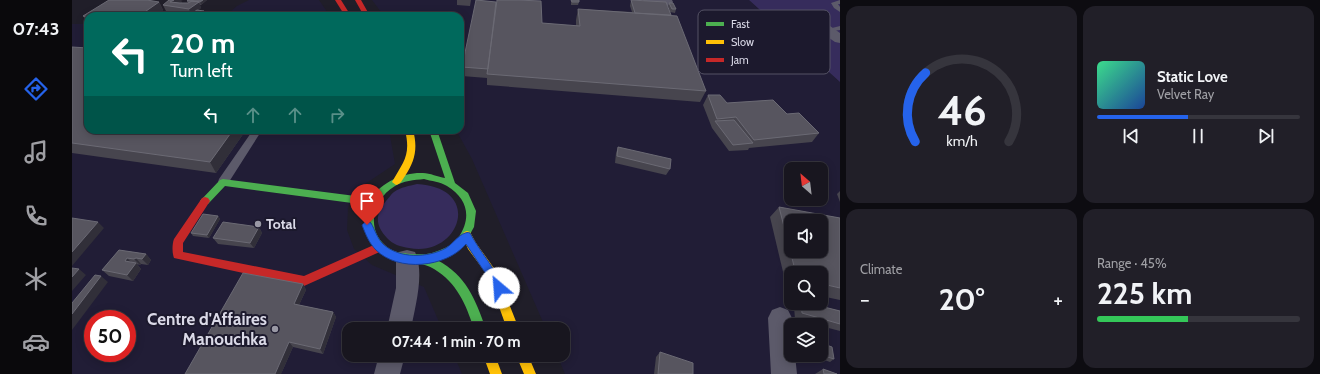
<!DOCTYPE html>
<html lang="en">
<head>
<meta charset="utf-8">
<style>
  body { margin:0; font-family:Cabin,sans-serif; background:#211f28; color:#f1f3f6; height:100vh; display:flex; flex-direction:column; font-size:15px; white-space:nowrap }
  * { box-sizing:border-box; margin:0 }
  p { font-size:13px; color:#9f9fa4 }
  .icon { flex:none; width:22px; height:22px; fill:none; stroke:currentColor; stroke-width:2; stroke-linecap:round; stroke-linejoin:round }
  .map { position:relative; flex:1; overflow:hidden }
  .details { display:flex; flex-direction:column; gap:6px; padding:6px; background:#0d0c11; width:480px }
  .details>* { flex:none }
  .banner { position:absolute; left:12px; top:12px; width:380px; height:122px; border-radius:12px; box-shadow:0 2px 10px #0003,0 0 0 1px #36353d; background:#00695c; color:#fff; overflow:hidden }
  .needle { width:26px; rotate:332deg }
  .fabs { position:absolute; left:712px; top:162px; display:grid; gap:8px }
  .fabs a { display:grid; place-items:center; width:44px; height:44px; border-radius:8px; background:#18161f; box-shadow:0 2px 10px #0003,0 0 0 1px #36353d; font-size:20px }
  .speed { position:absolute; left:12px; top:310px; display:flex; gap:8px; font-size:20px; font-weight:700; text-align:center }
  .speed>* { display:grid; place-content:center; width:52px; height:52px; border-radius:50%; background:#18161f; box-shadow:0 2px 10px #0003,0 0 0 1px #36353d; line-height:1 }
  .speed .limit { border:6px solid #d22; background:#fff; color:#111 }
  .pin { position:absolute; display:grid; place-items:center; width:34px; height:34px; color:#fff; margin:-41px -17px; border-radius:50% 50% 50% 0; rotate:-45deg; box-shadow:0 0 4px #0007 }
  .pin .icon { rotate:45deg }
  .me { position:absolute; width:44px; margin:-22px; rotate:333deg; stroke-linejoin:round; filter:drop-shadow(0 0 3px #0008) }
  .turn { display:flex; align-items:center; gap:14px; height:84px; padding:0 20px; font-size:18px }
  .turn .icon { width:52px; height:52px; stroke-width:2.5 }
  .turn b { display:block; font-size:28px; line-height:34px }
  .lanes { display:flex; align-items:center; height:38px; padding:0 20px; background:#0003; justify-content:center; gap:20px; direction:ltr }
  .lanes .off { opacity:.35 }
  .big { font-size:30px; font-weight:700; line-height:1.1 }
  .details .widget { flex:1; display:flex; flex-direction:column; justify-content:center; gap:6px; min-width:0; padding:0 14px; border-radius:12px; background:#211f28 }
  .details .dial { align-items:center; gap:0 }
  .dial svg { height:104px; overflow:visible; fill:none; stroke:#36353d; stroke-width:7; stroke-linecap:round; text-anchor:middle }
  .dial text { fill:#f1f3f6; stroke:none }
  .song { display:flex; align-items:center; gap:12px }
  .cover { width:48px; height:48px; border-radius:6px; background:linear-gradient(135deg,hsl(150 70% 55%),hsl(220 70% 35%)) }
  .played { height:4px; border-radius:2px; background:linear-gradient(90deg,#2563eb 45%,#36353d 45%) }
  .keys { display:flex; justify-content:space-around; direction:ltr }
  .heat { display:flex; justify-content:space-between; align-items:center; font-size:22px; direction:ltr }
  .charge { height:6px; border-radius:3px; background:linear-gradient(90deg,#34c759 45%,#36353d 0) }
  .details .tiles { flex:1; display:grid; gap:6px; grid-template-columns:repeat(2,1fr) }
  .trip { position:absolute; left:270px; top:322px; width:228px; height:40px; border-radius:12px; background:#18161f; box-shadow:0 2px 10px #0003,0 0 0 1px #36353d; font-weight:700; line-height:40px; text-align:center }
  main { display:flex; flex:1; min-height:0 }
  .dock { display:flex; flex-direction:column; width:72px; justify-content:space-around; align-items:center; background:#0a090c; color:#9f9fa4 }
  .dock .icon { width:28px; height:28px }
  .dock .active { color:#2563eb }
  .dock b { font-size:18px; color:#f1f3f6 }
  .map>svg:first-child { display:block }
  .built { fill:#211d36; fill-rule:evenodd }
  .green { fill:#362c5c }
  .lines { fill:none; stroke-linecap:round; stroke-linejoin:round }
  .lane { fill:#5c5a6a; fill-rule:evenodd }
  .street { fill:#5c5a6a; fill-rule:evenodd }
  .fast { fill:#4caf50; fill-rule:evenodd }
  .slow { fill:#ffc107; fill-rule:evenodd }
  .jam { fill:#c62828; fill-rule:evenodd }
  .wall { fill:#47454e }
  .shaded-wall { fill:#312f39 }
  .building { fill:#57555f; stroke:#6b6a74; fill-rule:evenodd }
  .route { fill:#2563eb; stroke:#184099 }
  .poi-dot { fill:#9998a4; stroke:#1c192d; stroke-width:1.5 }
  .labels { text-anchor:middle; stroke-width:4; stroke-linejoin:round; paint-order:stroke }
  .poi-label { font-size:14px; font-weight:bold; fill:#dad9e7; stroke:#1c192d; text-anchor:start }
  .near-poi-label { font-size:17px; font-weight:bold; fill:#dad9e7; stroke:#1c192d; text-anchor:end }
  .key { fill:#1c192d; stroke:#555365; stroke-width:1 }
  .key-label { font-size:11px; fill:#dad9e7 }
</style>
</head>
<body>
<main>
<nav class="dock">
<b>07:43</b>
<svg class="icon active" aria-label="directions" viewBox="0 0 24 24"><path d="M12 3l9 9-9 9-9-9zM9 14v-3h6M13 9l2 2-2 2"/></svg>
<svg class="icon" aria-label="music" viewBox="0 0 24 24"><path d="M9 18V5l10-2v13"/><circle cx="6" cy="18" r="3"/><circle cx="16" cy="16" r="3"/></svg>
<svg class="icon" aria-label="phone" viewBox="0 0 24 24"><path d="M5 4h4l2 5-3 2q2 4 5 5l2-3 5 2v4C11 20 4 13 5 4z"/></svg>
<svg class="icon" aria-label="climate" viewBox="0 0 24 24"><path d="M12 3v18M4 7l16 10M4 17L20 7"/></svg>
<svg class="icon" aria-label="car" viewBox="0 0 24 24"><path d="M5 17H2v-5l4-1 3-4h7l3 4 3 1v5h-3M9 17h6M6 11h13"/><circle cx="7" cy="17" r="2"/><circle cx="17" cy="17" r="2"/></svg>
</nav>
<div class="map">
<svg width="768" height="374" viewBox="0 0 768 374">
  <rect width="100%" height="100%" fill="#201e29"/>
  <!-- built -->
  <path class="built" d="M177,0H247L258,16H153L165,6Z
    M300,0H677L768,82V374H493L485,355H491V329H474L400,159L384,130H388V16H312ZM719,169H749V199H719ZM719,221H749V251H719ZM719,273H749V303H719ZM719,325H749V355H719Z
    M0,24H16V130H317L323,164L284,190L276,208L275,230L282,249L300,265L352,287L370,329H277V355H382L390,374H0ZM21,319H55V353H21Z"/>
  <!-- green -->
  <path class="green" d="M677,0H768V82Z
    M345,184C413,188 387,258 337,248C329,247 320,244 315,238C303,225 303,215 314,201C317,198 319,194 322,192C329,187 337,186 345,184Z"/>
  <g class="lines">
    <!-- lane -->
    <path class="lane" d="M768,0V4H766L768,7V12L762,8L759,3Z
      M768,26V30L755,32L752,30Z
      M181,130H190L155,185H147L146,182L147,179Z"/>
    <!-- street -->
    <path class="street" d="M571,0H600L601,2L599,5C591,7 581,5 573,3Z
      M743,18L748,19L768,33V43L763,42L738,25L737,22L738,19Z
      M335,250L343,252C353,273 343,307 339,329H315L324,288V259L327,252Z
      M708,307L716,310L720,318L721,325H719V355H723L725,374H699L696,318L700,310Z
      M307,355H333L328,374H302Z"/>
    <!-- fast -->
    <path class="fast" d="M357,130H365L383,183L396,193L404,211L402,227L392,245L376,257L365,260C395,276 403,299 414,329H402C394,304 385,283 362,269C351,262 340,264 327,261C299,255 286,231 295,205L153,186L136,204H130L128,201L148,180L151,179L299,198C310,182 332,172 351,173C358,173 366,177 373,178ZM352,179C359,181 369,182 375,186C396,199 400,218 386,238C380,246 369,250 360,253C352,255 346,254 339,254C331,253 324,253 318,249C293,233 299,200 323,186C331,181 342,180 352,179Z"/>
    <!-- slow -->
    <path class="slow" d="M333,130H341C346,148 343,161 333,176C330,180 329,184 324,185L320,182C332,161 339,155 333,130Z
      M395,231L398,232L404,243L424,271L447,329H435L416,276L396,249L390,235L392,232Z
      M411,355H423L430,374H418Z
      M444,355H456L464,374H452Z"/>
    <!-- jam -->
    <path class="jam" d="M263,0H269L279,16H273Z
      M283,0H289L298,16H292Z
      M133,197L136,198L138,201L111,243V252L232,276L304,244L308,243L312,244L313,247L312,250L232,286L102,258C100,253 100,244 102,239L130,198Z"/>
  </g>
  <!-- wall -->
  <path class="wall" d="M135,0L129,5H128L129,8L126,10L133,14L131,16L124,15L122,12L119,15L94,11L91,5L109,1L110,3H116L115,1Z
    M385,0H399L398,6L385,5Z
    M499,0L507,2L506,5H499Z
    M559,0L599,15L634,91L628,102L415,85V78L390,76V67L424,2L470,23L504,26V20L506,9L560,12L558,6Z
    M87,2L91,10L84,16H16V23L11,16Z
    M597,3L604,9L603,13L598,12L596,6Z
    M0,47L174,130L144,173L0,153Z
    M636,95L655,103L715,114L747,133L740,142L677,148L676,150L657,151L640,128L631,105Z
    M546,147L598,169L594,175L543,163L544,153Z
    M768,191V202L765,194Z
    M707,207L768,218V300L749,296V273H719V278L712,276L698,217Z
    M146,216L148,219L137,238L121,236L119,233Z
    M187,227L190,233L182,248L146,244L141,238Z
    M47,250L74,254L79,260L76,265L69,264L68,265L65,264L69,269L61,281L37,276L30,270Z
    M231,284L234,290L227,305L261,312L264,317L251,354L221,347L209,374Z
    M726,303H736L768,311V331L749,326V325H747L723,319L722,307Z
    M588,352L621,374H582L584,357Z
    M738,355H749L762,359L758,362Z
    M751,369L765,374H743Z"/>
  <!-- shaded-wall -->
  <path class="shaded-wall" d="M102,0H111L109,1L110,3L104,7L98,2Z
    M131,0H135L129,5L128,2Z
    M87,2L91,10L84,16H67Z
    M127,2L129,8L119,15L117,9Z
    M132,11L133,14L130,16L129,13Z
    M161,130H174L144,173L138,162Z
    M146,216L148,219L137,238L135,235Z
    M26,222L32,228L0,266V252Z
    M187,227L190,233L182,248L178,243Z
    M74,254L79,260L76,265L70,259Z
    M55,258L61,264L53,261Z
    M64,258L69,264L68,265L62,259Z
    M64,263L69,269L61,281L55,275Z
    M7,269L14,275L0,291V277Z
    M29,276L36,282L0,330V314Z
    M231,284L234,290L225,309L222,304Z
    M261,312L264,317L251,354L248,349Z
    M217,342L221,347L209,374H203Z"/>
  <!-- building -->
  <path class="building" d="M37,0H75L87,2L67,16H16V17L11,16Z
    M97,0H102L98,2L108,3H116L120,1L127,2L117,9L91,5Z
    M116,0H131L128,2L120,1H115Z
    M404,0L424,2L416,69L390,67Z
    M425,0H445L469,1L470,23L508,26L506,9L605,16L634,91L415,74Z
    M499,0H507V2H500Z
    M559,0L594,2L599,15L563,13Z
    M597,3H601L604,9H600Z
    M125,10L132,11L129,13L122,12Z
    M0,47L16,48V130H161L138,162L0,143Z
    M636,95H648L655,103L701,100L715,114L727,113L747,133L682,140L664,117L645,119Z
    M662,120L681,143L661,145L643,121Z
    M546,147L599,159L598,169L545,156Z
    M707,207L768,218V288L755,285L751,272L722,266ZM719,221H749V251H719Z
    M131,214L146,216L135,235L119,233Z
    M0,218L26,222L0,252Z
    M151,222L187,227L178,243L141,238Z
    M47,250L74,254L70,259L64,258L62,259L55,258L53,261L64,263L55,275L30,270Z
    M0,268L7,269L0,277Z
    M171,273L231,284L222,304L261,312L248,349L217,342L203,374H113Z
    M23,275L29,276L0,314V303Z
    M729,303H736L768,311V324L730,313Z
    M749,343L760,347L762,359L749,355Z
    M588,352L621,363V374H586Z
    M751,369L765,374H752Z"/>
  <!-- route -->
  <path class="route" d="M295,221L299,223C303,230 305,238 311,244C327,259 356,258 374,248C381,244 390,230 398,233C408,252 423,268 432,288L431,292L427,293L423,292L416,277L394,244C374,268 326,272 304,250C297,243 294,235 290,225L292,223Z"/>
  <!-- markers -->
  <g class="poi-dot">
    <circle cx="186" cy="224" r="4"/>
    <circle cx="203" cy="329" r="4"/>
  </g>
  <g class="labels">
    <!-- poi labels -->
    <g class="poi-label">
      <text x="194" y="229">Total</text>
    </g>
    <!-- near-poi labels -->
    <g class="near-poi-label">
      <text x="195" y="325">Centre d'Affaires<tspan x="195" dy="20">Manouchka</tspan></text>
    </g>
  </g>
  <!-- legend -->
  <rect x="626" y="10" width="132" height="64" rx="6" class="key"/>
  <rect x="634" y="22" width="18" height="4" fill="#4caf50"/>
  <rect x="634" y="40" width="18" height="4" fill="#ffc107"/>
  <rect x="634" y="58" width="18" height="4" fill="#c62828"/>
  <g class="key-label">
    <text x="659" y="28">Fast</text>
    <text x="659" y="46">Slow</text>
    <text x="659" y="64">Jam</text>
  </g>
</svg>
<div class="fabs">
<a><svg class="needle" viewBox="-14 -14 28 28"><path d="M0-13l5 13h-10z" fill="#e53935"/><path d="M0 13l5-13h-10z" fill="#9f9fa4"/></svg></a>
<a><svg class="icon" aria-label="sound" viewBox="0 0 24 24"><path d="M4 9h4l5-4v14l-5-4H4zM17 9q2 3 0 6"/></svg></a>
<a><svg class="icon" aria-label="search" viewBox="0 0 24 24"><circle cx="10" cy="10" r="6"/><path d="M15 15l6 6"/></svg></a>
<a><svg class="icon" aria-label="layers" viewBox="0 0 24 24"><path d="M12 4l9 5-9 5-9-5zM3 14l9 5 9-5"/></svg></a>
</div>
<div class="speed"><div class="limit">50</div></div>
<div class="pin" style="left:295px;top:225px;background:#d93025"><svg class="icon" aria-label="arrive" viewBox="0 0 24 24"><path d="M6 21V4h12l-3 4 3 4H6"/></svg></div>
<svg class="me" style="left:427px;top:288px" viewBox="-20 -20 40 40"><circle r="19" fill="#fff"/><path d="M0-13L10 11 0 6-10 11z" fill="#2563eb"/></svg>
<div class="trip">07:44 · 1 min · 70 m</div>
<div class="banner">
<div class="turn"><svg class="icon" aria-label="left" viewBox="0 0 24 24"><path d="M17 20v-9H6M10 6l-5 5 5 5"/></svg><div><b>20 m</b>Turn left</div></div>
<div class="lanes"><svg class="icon" aria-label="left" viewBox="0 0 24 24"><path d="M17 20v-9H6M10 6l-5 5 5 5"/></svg><svg class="icon off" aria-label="ahead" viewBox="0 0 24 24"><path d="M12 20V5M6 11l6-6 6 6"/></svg><svg class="icon off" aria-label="ahead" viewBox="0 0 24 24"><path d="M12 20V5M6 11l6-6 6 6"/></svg><svg class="icon off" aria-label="right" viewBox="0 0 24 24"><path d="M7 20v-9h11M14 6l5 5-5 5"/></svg></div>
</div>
</div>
<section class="details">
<div class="tiles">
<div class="widget dial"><svg viewBox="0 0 100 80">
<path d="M14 69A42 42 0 1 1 86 69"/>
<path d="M14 69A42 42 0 0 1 22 16" stroke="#2563eb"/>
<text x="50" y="56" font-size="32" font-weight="700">46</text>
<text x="50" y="72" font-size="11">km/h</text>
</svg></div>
<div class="widget">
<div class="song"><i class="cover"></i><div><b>Static Love</b><p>Velvet Ray</p></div></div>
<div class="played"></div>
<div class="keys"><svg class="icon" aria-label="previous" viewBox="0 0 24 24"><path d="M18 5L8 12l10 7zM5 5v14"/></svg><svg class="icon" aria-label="pause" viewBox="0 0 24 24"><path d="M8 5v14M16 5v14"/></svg><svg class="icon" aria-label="next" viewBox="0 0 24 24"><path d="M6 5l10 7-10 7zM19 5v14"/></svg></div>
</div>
<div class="widget"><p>Climate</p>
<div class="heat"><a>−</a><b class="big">20°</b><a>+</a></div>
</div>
<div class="widget"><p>Range · 45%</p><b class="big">225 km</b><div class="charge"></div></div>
</div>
</section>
</main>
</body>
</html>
